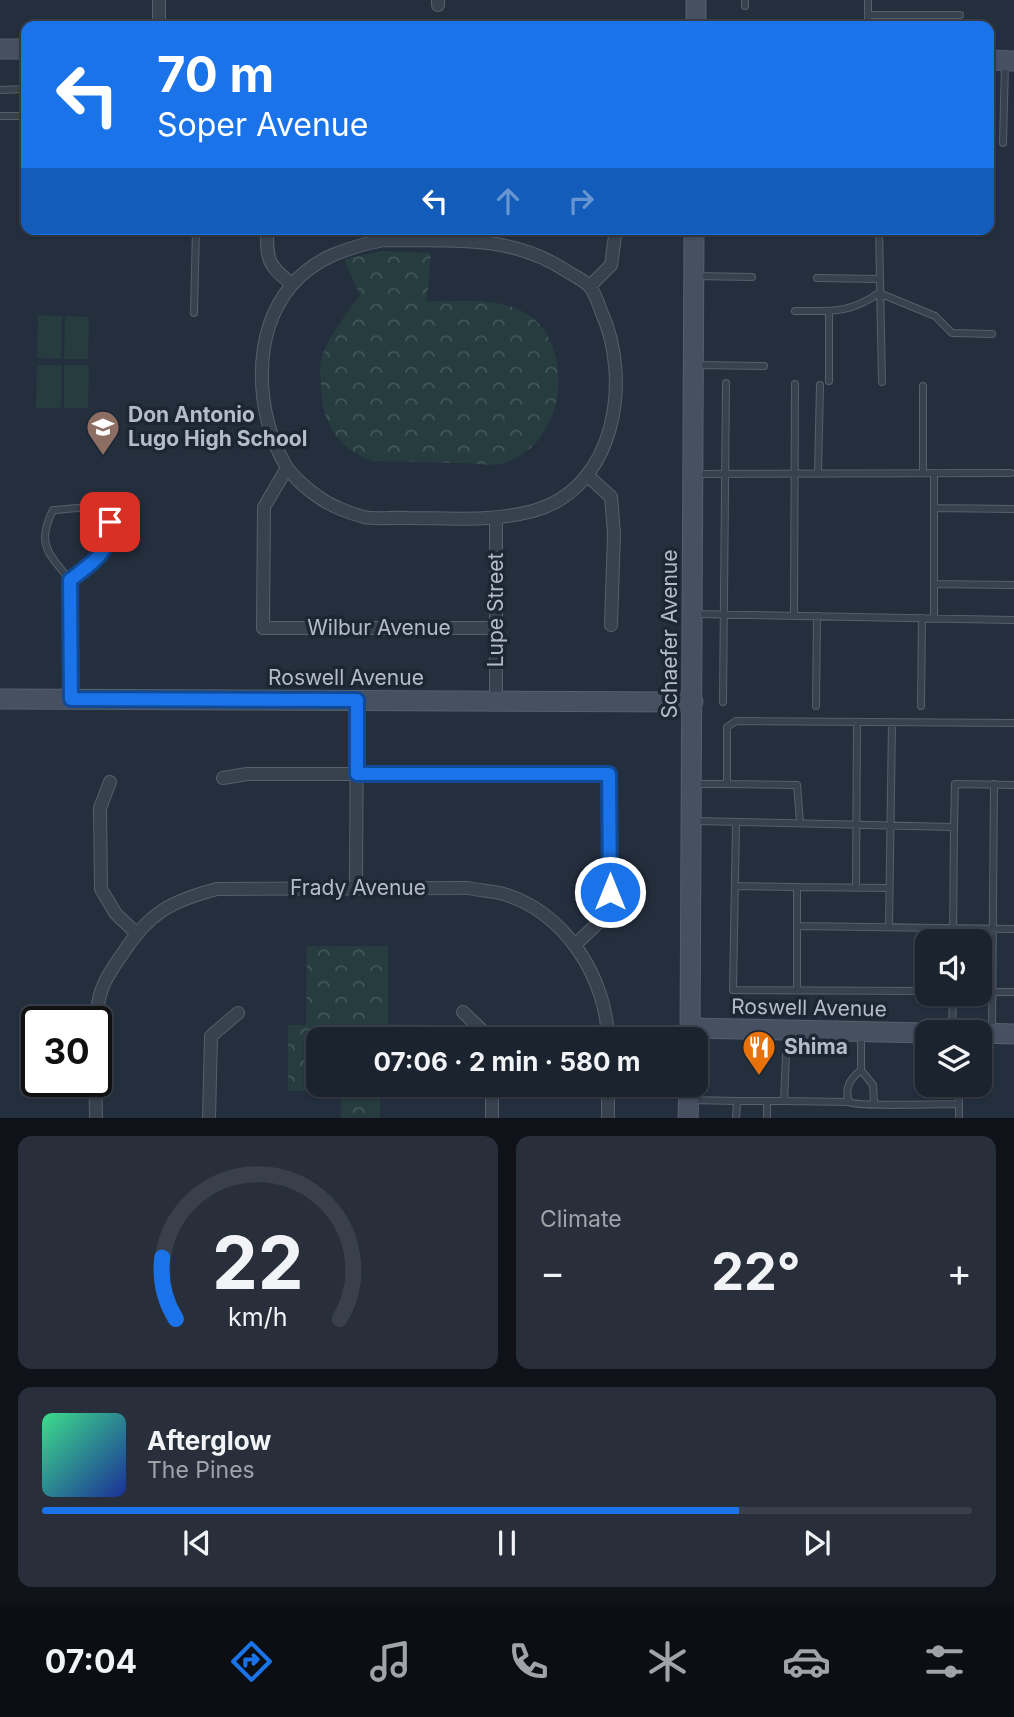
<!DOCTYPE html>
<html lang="en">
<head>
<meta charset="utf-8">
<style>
  body { margin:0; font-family:Inter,sans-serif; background:#282f3a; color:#f1f3f6; height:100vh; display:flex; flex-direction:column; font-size:26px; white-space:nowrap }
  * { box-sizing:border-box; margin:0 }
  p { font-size:23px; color:#a0a4aa }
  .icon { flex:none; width:38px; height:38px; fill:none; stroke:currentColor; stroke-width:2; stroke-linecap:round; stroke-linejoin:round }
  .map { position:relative; height:1118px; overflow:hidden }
  .drawer { display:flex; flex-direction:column; gap:18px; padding:18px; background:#0f1319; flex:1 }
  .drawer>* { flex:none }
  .top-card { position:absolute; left:21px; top:21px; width:973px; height:214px; border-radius:14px; box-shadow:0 2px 5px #0004,0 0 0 2px #39404a; background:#1a73e8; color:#fff; overflow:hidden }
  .buttons { position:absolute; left:915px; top:929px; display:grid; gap:14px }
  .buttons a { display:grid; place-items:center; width:77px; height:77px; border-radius:14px; background:#1b232e; box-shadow:0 2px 5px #0004,0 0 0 2px #39404a; font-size:35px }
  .speed { position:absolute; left:21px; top:1006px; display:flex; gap:14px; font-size:35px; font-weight:700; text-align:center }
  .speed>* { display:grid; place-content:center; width:91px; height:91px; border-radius:50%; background:#1b232e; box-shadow:0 2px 5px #0004,0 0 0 2px #39404a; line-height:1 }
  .speed .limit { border:4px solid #111; border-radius:10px; background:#fff; color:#111 }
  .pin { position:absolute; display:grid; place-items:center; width:60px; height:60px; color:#fff; margin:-30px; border-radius:14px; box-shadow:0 4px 10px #0006 }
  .me { position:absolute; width:77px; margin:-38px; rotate:0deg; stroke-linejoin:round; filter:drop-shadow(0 0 5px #0008) }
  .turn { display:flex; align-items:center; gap:24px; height:147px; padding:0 21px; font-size:32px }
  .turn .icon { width:91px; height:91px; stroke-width:2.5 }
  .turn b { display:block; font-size:49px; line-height:60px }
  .lanes { display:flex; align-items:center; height:66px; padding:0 21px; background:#0003; justify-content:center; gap:35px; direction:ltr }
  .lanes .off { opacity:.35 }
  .big { font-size:52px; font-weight:700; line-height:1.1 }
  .drawer .card { flex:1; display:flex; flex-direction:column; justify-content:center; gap:10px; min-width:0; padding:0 24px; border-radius:14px; background:#282f3a }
  .drawer .dial { align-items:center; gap:0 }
  .dial svg { height:182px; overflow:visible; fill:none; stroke:#39404a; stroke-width:7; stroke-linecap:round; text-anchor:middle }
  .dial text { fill:#f1f3f6; stroke:none }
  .song { display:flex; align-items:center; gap:21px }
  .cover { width:84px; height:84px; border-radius:10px; background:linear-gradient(135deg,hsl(150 70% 55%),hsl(230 70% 35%)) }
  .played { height:7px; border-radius:4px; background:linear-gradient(90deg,#1a73e8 75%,#39404a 75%) }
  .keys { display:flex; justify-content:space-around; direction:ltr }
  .heat { display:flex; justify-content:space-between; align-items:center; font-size:38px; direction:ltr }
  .drawer .tiles { flex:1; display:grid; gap:18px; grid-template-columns:1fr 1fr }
  .card:last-child { grid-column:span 2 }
  .trip { position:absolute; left:306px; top:1027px; width:402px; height:70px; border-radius:14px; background:#1b232e; box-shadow:0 2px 5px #0004,0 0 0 2px #39404a; font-weight:700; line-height:70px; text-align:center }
  .tab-bar { display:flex; height:112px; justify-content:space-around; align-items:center; background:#0b0e12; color:#a0a4aa }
  .tab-bar .icon { width:49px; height:49px }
  .tab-bar .current { color:#1a73e8 }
  .tab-bar b { font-size:32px; color:#f1f3f6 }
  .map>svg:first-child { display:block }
  .grass { fill:#263c3f }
  .park { fill:url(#park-crowns) }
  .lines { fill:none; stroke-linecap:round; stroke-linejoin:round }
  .lane-casing { stroke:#565f6c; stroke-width:8 }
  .street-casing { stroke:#565f6c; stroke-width:14 }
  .secondary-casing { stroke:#565f6c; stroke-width:21 }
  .lane { stroke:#38414e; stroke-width:6 }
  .street { stroke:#38414e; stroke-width:12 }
  .secondary { stroke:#465061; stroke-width:19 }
  .route-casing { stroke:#114b97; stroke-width:18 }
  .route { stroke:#1a73e8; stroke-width:12 }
  .labels { text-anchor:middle; stroke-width:7; stroke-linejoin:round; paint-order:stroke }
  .poi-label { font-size:21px; font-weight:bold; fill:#b4bcc9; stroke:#1d2633; text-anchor:start }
  .street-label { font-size:21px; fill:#b4bcc9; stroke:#1d2633 }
</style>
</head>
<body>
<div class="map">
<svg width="1014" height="1119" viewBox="0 0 1014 1119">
  <defs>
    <pattern id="park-crowns" width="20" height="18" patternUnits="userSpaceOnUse" patternTransform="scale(1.75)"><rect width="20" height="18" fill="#263c3f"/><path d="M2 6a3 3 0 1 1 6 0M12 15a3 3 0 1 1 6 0" fill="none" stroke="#435659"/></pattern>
  </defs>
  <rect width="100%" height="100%" fill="#242f3e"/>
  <!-- grass -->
  <path class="grass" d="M38,315L62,316L61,359L37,358Z
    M65,316L89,317L88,359H64Z
    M37,365H62L61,408H36Z
    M64,365H89L88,408H64Z"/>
  <!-- park -->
  <path class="park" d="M382,251L431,253L427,301C460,302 498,296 527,314C578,346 566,449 500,464C489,466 475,463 463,463C433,462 402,462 372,461C338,448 322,424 321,387C321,379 319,368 321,360C327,337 347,314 360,295L344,259Z
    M307,946H388V1024L433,1025L432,1039L318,1040V1085H432V1092H380V1118L341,1119V1091H288V1025H306Z"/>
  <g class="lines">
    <defs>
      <path id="lane" d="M745,6V0
        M868,15H960
        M868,26V0
        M0,90L26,89
        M0,116H26
        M1003,143L1005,63
        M879,229L882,382
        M696,276L752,277
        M817,278L879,279
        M879,293L935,316L952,333L992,334
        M795,311C830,311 849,314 879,293
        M194,313L196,229
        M696,365L764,366
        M829,381V311
        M818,473L820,385
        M923,473V386
        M695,474L1011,473
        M934,508L1014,509
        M70,580C48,553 36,544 53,510C64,510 80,506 91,509C114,513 115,541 100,556C92,565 80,572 70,580L71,697
        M934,584L1013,585
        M695,614L1013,620
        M794,616L795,384
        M934,619V473
        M723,702L726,383
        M816,706L817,616
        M921,706L922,618
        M693,784H727V727L736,721L1014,723
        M727,784L797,785L800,822
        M694,821L954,827L955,784L1014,785
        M736,823L733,990L928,991
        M736,886L797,887V926
        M797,887L889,888
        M856,888L857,722
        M889,927L892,723
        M953,942L954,827
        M797,990V926L1014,929
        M980,992H1014
        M992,1031L994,784
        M787,1032L784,1101L849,1102C857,1107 941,1104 959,1104
        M952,1032L953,994
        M861,1070V1034
        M861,1070L873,1085L874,1103
        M690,1100L737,1101
        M849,1102C844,1088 850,1079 861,1070
        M736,1119L737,1101H784
        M767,1119V1101
        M959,1119V1085"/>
      <path id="street" d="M438,5V0
        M159,26V0
        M267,229C267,260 267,265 292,284
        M384,240C452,242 510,233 568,272C575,276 585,281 590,287C595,293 598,303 601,311C632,378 617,488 533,511C491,522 449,518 407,518C393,517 377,520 364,517C352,514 331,506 320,498C309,491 293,477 286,466C255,414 251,334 291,286C315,257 349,247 384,240Z
        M590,286L611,265L616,229
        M287,468L264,507L263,628H495
        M587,475L611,497L614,533L611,625
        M496,702V518
        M223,778L247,774H609L610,892L601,920L576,944
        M110,782L100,808L101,889L116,914L136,933
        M356,887L357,700
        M463,1012L492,1040
        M608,1085V1119
        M96,1119C96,1081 91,1031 100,995C104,980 114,966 123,953C149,913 171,901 217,889L468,888C478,890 489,891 500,893C563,909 607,977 608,1040
        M209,1119L211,1036L238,1013
        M492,1119V1085"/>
      <path id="secondary" d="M696,26V0
        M0,49H26
        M989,60L1014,61
        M0,699L693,702
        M690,1028L928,1033
        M980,1033L1014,1034
        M690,1040L694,229
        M688,1119L689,1085"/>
    </defs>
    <!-- lane casing -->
    <use href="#lane" class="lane-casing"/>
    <!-- street casing -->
    <use href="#street" class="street-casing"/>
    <!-- secondary casing -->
    <use href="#secondary" class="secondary-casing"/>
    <!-- lane -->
    <use href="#lane" class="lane"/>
    <!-- street -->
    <use href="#street" class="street"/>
    <!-- secondary -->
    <use href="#secondary" class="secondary"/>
  </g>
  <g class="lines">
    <defs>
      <path id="route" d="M110,522C112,552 92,563 70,580L71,699L357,700V774H609L610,892"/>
    </defs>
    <!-- route casing -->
    <use href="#route" class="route-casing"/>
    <!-- route -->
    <use href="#route" class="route"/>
  </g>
  <!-- icons -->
  <defs>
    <symbol id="school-pin" viewBox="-11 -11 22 30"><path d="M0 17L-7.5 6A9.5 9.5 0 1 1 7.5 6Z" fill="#8d6e63" stroke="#1d2633"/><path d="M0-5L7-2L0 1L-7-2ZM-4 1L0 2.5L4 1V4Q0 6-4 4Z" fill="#fff"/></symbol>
    <symbol id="restaurant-pin" viewBox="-11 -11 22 30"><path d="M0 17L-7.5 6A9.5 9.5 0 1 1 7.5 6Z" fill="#e8710a" stroke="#1d2633"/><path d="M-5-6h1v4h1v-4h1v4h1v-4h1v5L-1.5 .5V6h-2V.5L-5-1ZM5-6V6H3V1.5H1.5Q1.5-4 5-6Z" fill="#fff"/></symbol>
  </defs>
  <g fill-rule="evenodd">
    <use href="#school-pin" x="84" y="408" width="38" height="52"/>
    <use href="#restaurant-pin" x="740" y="1028" width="38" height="52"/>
  </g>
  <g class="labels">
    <!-- poi labels -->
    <g class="poi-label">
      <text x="128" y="422">Don Antonio<tspan x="128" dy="24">Lugo High School</tspan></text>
      <text x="784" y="1054">Shima</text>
    </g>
    <!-- street labels -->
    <g class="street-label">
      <text transform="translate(496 610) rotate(-90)" y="7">Lupe Street</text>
      <text x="379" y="635">Wilbur Avenue</text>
      <text transform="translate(670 634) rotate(-90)" y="7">Schaefer Avenue</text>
      <text x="346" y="685">Roswell Avenue</text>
      <text x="358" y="895">Frady Avenue</text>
      <text transform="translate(809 1008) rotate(1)" y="7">Roswell Avenue</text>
    </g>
  </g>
</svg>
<div class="buttons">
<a><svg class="icon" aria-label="sound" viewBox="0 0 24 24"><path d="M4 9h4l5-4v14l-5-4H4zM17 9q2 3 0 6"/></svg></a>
<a><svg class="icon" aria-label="layers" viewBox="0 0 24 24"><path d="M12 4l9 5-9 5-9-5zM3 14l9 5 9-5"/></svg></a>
</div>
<div class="speed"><div class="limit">30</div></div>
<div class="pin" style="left:110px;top:522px;background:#d93025"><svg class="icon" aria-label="arrive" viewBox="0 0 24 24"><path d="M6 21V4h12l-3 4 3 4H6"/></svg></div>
<svg class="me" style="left:610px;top:892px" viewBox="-20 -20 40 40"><circle r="17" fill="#1a73e8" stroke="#fff" stroke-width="3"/><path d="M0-11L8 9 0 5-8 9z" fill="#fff"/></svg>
<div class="trip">07:06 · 2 min · 580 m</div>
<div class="top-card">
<div class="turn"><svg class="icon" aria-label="left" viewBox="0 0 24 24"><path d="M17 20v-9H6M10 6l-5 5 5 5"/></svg><div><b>70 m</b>Soper Avenue</div></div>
<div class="lanes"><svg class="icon" aria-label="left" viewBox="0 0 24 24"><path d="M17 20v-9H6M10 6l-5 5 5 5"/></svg><svg class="icon off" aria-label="ahead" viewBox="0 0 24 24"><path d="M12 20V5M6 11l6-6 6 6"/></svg><svg class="icon off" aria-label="right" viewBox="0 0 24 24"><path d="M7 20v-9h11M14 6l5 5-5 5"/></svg></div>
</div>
</div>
<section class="drawer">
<div class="tiles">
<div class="card dial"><svg viewBox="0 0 100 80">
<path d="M14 69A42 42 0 1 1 86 69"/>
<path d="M14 69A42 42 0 0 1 8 42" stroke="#1a73e8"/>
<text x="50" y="56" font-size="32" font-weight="700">22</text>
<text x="50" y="72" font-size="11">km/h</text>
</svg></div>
<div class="card"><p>Climate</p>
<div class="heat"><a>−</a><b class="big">22°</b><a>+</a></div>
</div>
<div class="card">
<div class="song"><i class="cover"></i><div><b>Afterglow</b><p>The Pines</p></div></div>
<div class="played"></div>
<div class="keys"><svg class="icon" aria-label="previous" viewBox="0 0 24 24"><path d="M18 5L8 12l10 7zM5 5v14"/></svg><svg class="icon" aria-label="pause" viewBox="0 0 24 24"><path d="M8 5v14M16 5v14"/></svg><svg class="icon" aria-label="next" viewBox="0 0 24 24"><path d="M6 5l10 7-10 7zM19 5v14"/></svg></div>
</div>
</div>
</section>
<nav class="tab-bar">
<b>07:04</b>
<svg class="icon current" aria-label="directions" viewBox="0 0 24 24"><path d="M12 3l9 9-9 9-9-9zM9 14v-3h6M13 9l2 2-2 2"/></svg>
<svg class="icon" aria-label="music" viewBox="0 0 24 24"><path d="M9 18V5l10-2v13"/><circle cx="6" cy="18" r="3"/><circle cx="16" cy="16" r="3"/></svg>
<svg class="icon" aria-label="phone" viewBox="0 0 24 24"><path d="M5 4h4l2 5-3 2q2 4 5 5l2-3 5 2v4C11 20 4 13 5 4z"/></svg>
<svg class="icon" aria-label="climate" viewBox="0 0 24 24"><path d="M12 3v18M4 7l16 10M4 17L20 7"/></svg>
<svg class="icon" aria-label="car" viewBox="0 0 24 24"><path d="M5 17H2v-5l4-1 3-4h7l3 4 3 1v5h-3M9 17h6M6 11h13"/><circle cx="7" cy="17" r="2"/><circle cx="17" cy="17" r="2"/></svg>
<svg class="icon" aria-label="filters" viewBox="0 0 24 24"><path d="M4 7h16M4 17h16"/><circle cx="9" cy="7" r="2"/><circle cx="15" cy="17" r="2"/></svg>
</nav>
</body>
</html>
